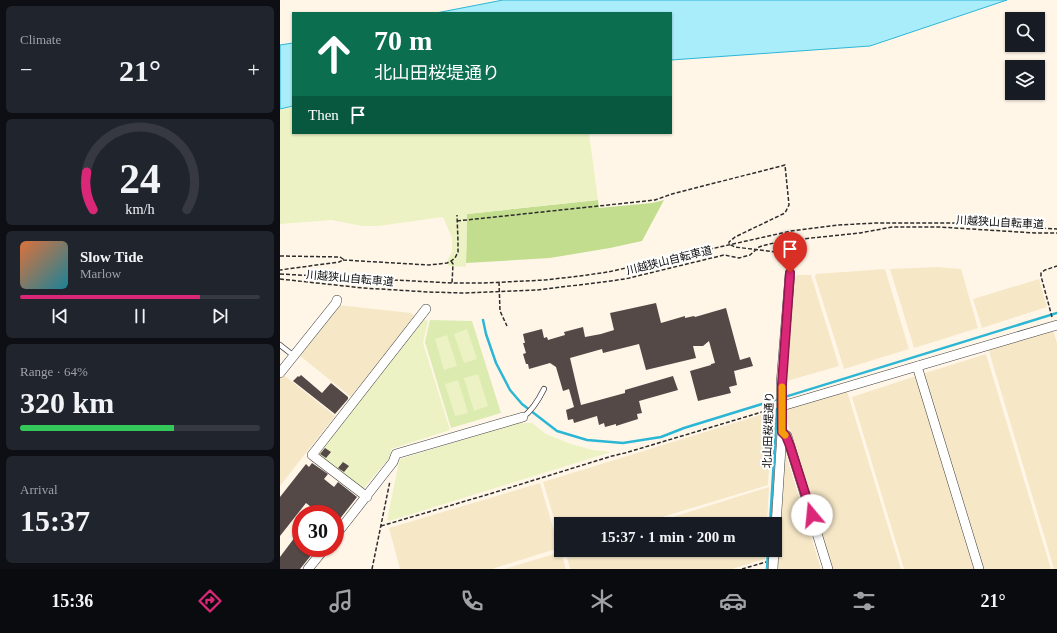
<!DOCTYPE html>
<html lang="en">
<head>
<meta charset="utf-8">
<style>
  body { margin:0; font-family:"Times New Roman","Noto Sans JP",serif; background:#20242c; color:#f1f3f6; height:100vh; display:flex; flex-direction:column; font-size:15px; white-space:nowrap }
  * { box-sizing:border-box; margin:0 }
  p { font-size:13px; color:#9ea1a6 }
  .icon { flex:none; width:22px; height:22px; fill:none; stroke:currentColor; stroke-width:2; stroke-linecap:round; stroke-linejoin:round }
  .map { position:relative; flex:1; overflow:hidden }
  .sheet { display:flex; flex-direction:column; gap:6px; padding:6px; background:#0d0f14; width:280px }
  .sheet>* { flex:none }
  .guide { position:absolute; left:12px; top:12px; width:380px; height:122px; border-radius:0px; box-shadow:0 1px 3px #0004; background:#0b6e4f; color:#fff; overflow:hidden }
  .tools { position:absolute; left:725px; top:12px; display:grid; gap:8px }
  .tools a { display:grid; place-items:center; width:40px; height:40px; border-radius:0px; background:#171b24; box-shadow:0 1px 3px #0004; font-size:20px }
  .speed { position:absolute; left:12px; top:505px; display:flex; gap:8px; font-size:20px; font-weight:700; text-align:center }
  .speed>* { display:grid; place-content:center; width:52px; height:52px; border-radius:50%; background:#171b24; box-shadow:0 1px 3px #0004; line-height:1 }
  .speed .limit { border:6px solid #d22; background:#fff; color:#111 }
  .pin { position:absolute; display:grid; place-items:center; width:34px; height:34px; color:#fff; margin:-41px -17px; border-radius:50% 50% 50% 0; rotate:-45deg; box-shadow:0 0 4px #0007 }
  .pin .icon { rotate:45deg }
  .me { position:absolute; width:44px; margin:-22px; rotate:343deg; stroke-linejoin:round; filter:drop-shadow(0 0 3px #0008) }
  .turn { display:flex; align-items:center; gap:14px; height:84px; padding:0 16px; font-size:18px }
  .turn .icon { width:52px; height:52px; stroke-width:2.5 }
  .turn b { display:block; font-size:28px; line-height:34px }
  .then { display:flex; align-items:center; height:38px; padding:0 16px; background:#0003; gap:8px; font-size:15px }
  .big { font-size:30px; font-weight:700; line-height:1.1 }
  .sheet .tile { flex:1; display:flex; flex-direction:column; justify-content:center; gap:6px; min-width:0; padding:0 14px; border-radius:6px; background:#20242c }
  .sheet .dial { align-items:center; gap:0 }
  .dial svg { height:104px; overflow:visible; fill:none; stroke:#363941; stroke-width:7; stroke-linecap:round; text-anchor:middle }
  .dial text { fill:#f1f3f6; stroke:none }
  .song { display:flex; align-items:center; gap:12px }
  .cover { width:48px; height:48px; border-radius:6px; background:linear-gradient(135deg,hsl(20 70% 55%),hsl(190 70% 35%)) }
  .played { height:4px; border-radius:2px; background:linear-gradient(90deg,#db2777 75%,#363941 75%) }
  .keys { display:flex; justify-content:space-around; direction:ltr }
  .heat { display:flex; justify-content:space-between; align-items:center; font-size:22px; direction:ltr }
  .charge { height:6px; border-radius:3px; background:linear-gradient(90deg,#34c759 64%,#363941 0) }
  .trip { position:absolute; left:274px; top:517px; width:228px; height:40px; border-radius:0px; background:#171b24; box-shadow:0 1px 3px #0004; font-weight:700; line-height:40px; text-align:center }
  .tabs { display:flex; height:64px; justify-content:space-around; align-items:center; background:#090b0e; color:#9ea1a6 }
  .tabs .icon { width:28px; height:28px }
  .tabs .current { color:#db2777 }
  .tabs b { font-size:18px; color:#f1f3f6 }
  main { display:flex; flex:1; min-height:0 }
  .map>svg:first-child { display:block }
  .farmland { fill:#f6e8c7 }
  .green { fill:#dcebb0 }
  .forest { fill:#c3dd8f }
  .pitch { fill:#ecf2c3 }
  .water { fill:#aaedfa; stroke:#2cb6d5 }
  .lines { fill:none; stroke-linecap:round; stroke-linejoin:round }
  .stream { stroke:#2cb6d5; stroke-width:2.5 }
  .building { fill:#544947 }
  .lane-casing { stroke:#3e3e3e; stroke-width:6 }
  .street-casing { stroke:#3e3e3e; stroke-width:10 }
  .path { stroke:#2d2d2d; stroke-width:1.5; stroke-dasharray:4 2; stroke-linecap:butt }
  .lane { stroke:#fff; stroke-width:4.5 }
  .street { stroke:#fff; stroke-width:9 }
  .route-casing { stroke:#8e194d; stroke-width:10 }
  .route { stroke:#db2777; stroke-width:7 }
  .slow { stroke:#f59e0b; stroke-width:7 }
  .labels { text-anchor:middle; stroke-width:4; stroke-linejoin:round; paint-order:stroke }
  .street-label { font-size:11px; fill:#0b0b0b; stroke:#fff }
</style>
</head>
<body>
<main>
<section class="sheet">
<div class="tile"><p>Climate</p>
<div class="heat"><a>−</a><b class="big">21°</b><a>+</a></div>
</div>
<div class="tile dial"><svg viewBox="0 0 100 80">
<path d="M14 69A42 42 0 1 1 86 69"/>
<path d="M14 69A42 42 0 0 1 9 40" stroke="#db2777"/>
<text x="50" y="56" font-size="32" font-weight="700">24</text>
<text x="50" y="72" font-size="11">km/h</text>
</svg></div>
<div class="tile">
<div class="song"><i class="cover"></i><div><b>Slow Tide</b><p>Marlow</p></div></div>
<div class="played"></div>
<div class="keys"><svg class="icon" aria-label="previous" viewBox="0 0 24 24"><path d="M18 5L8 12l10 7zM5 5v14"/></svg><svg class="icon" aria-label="pause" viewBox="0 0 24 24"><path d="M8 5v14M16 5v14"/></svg><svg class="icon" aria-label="next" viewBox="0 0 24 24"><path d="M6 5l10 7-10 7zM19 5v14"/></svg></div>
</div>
<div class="tile"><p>Range · 64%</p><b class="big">320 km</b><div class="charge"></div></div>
<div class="tile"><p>Arrival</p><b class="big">15:37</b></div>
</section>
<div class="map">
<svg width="777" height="569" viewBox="0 0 777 569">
  <rect width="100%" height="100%" fill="#fff6e8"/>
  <!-- farmland -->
  <path class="farmland" d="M656,267L681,269L698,328L634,348L610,269Z
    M605,269L629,349L564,369L535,277L536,274Z
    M518,275H531L559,366L507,381L512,279Z
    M759,279L767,307L702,328L693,299Z
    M58,305L131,313L135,316L71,397L19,355Z
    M773,330L777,343V569H774L708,348Z
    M706,354L771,569H702L642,374Z
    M1,376H5L55,416L0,486V378Z
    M636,376L694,569H624L572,397Z
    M567,391L621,569H552L506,418V414L508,409Z
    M493,411L488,485L359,524H281V541L263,482Z
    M504,448L541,569H497Z
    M260,483L279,548L212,569H120L109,528Z
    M489,487L487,524H370Z
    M285,550H485V559L452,569H290Z
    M281,552L286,569H224Z"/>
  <!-- green -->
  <path class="green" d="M150,320L192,321L221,413L171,428L145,342Z"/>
  <!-- forest -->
  <path class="forest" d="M318,200L319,208L372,203L384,200L362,241L330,248L270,258L186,263L187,214Z"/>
  <!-- pitch -->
  <path class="pitch" d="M13,107V133H309L318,200L187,214L186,267L168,266V259L172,252V238L163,217L98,226H82L52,220L0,224V110Z
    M143,319L148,321L143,343L170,430L111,449L110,457L83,489L38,456V452Z
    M187,329L197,359L184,363L174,334Z
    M167,335L177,366L164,370L155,339Z
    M198,374L208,406L194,411L184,378Z
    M178,380L188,413L175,416L165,384Z
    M238,423H252L266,434L291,444L313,450L331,452L109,521L107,520L119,462L120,459Z"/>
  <!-- water -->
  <path class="water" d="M223,0H727L590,46L391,60V13H156Z
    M13,43V106L0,109V45Z"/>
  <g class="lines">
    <!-- stream -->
    <path class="stream" d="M203,320L206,334L216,363L230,390L242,404L277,431L307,440L343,443L381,437L404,428L777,313
      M490,524L497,409
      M487,569L488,550"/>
  </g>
  <!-- building -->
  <path class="building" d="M376,303L381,323L405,316V318L414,316L415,317L446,308L460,360L470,357L473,366L454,371L457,385L449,387L451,393L418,401L410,371L431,365V364L435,363L429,341L423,346H413L416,358L366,370L359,344L323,353L322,349L290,358L301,405L345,393V390L393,376L398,390L359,401L362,413L357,414L358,419L336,426V424L325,427L324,423L319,425L317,416L294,423L293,419L288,420L286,410L294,407L289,389L283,391L276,367L270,363L249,369L248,364H246L243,354L246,353L243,343H245L243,334L262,329L264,338L267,337L268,340L285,335L284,332L303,327L305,337L321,334L334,330L330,313Z
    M21,375L42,393L51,383L68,397V399L55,414L13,381L18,376L19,377Z
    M45,448L51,452L46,458L40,454Z
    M63,462L69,466L64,472L58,468Z
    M32,463L48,474L44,479L54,487L58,482L77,497L55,525V514H33L36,511L26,503L0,536V497L26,464L29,467Z
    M21,529V548H37L20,569H0V557Z"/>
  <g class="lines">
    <defs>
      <path id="lane" d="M0,345L14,356
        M243,417C253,410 259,399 264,389"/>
      <path id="street" d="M637,366L699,569
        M0,373L56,303L57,300
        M502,406L777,325
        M502,432L507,436L510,446L548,569
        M87,497L32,455L146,309
        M55,536L113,462L116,454L243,417
        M495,541L502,432L501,384L510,273
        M28,569L45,548
        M493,569L494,550"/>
    </defs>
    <!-- lane casing -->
    <use href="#lane" class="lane-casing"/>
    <!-- street casing -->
    <use href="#street" class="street-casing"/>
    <!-- path -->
    <path class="path" d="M177,221L375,200L392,194L505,165L509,205L505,213L455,237L449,242V244L455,247L503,253L509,256L511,265
      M0,256L60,257L63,259V260L59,262L0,270
      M63,260L149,265L167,263L171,261L175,258L178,252V241L177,215
      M171,261L173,264L172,283
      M0,274L172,283H204L265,280L300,276L328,272L511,231L559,225L595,223H672L777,229
      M0,279L83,288L149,292L183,293L257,290L323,282L345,279L444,255L459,258L470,255L479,247L482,246L498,242L512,240L580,233L612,227H659L755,233H777
      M219,282L220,311L227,326
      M772,317L761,276V273L765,270L777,266
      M101,526L206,495L332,456L345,453L492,409
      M92,569L110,481
      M462,569L486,562"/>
    <!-- lane -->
    <use href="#lane" class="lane"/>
    <!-- street -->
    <use href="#street" class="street"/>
  </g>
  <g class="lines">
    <defs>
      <path id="route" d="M510,273L502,384V432L506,436L510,446L532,515"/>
    </defs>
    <!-- route casing -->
    <use href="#route" class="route-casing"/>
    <!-- route -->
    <use href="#route" class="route"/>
    <!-- slow -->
    <path class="slow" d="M502,387V432L505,435"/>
  </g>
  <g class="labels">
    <!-- street labels -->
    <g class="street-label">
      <text transform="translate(720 222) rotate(3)" y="4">川越狭山自転車道</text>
      <text transform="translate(389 260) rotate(-14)" y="4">川越狭山自転車道</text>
      <text transform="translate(70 278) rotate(5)" y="4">川越狭山自転車道</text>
      <text transform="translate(488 430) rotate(-88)" y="4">北山田桜堤通り</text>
    </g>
  </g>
</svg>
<div class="tools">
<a><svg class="icon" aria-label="search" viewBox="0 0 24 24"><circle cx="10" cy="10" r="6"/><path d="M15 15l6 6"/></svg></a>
<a><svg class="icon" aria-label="layers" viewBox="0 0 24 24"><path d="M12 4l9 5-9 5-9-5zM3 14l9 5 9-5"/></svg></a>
</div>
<div class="speed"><div class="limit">30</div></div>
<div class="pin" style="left:510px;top:273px;background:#d93025"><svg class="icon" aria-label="arrive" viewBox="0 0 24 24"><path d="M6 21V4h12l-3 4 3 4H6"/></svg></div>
<svg class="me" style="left:532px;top:515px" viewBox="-20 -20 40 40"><circle r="19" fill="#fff"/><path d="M0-13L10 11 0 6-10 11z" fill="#db2777"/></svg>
<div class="trip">15:37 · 1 min · 200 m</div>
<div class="guide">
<div class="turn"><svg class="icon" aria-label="ahead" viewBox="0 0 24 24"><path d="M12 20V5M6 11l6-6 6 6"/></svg><div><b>70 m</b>北山田桜堤通り</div></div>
<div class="then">Then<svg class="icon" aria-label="arrive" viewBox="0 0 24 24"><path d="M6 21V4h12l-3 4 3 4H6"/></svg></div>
</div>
</div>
</main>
<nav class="tabs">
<b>15:36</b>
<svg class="icon current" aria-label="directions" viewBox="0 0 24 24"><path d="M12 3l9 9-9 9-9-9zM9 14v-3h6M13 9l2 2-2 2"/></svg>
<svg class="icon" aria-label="music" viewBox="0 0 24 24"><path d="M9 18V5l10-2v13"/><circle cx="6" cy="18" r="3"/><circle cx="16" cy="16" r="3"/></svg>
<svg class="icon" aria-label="phone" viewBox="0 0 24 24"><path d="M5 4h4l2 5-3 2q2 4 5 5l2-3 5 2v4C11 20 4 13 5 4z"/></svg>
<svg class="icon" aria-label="climate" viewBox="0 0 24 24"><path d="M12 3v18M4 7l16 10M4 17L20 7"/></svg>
<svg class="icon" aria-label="car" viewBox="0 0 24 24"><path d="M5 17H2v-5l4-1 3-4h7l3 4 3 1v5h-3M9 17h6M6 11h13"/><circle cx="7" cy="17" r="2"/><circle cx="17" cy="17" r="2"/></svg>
<svg class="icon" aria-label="filters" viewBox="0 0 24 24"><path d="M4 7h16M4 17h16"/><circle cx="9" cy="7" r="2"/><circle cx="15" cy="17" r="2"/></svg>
<b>21°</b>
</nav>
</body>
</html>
